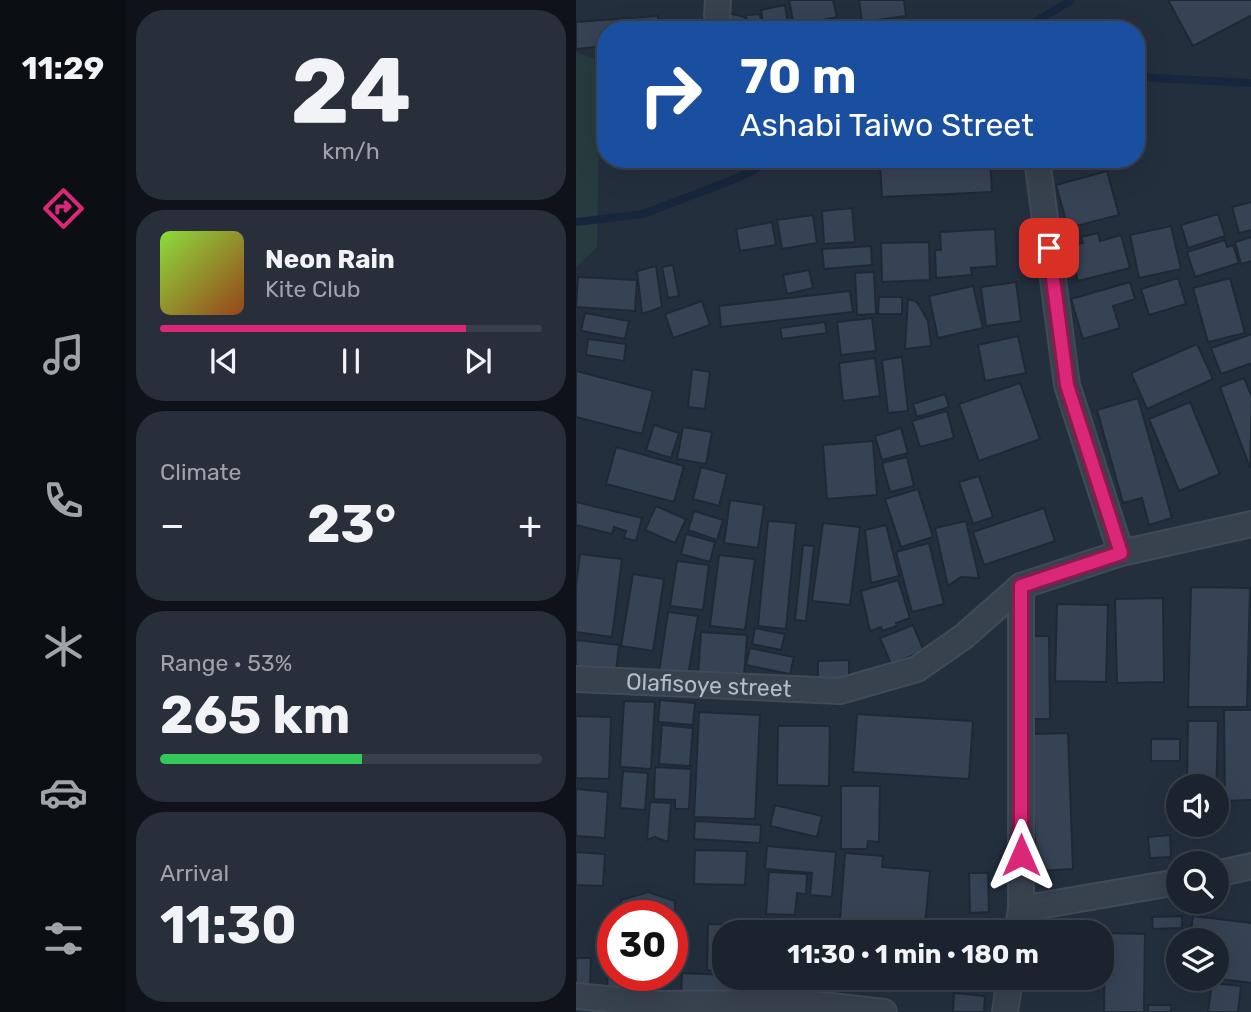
<!DOCTYPE html>
<html lang="en">
<head>
<meta charset="utf-8">
<style>
  body { margin:0; font-family:Rubik,sans-serif; background:#282f3a; color:#f1f3f6; height:100vh; display:flex; flex-direction:column; font-size:26px; white-space:nowrap }
  * { box-sizing:border-box; margin:0 }
  p { font-size:23px; color:#a0a4aa }
  .icon { flex:none; width:38px; height:38px; fill:none; stroke:currentColor; stroke-width:2; stroke-linecap:round; stroke-linejoin:round }
  .map { position:relative; flex:1; overflow:hidden }
  .panel { display:flex; flex-direction:column; gap:10px; padding:10px; background:#0f1319; width:450px }
  .panel>* { flex:none }
  .top-card { position:absolute; left:21px; top:21px; width:548px; height:147px; border-radius:28px; box-shadow:0 7px 28px #0002,0 0 0 2px #39404a; background:#1a4fa0; color:#fff; overflow:hidden }
  .buttons { position:absolute; left:590px; top:774px; display:grid; gap:14px }
  .buttons a { display:grid; place-items:center; width:63px; height:63px; border-radius:50%; background:#1b232e; box-shadow:0 7px 28px #0002,0 0 0 2px #39404a; font-size:35px }
  .speed { position:absolute; left:21px; top:900px; display:flex; gap:14px; font-size:35px; font-weight:700; text-align:center }
  .speed>* { display:grid; place-content:center; width:91px; height:91px; border-radius:50%; background:#1b232e; box-shadow:0 7px 28px #0002,0 0 0 2px #39404a; line-height:1 }
  .speed .limit { border:10px solid #d22; background:#fff; color:#111 }
  .pin { position:absolute; display:grid; place-items:center; width:60px; height:60px; color:#fff; margin:-30px; border-radius:14px; box-shadow:0 4px 10px #0006 }
  .me { position:absolute; width:77px; margin:-38px; rotate:0deg; stroke-linejoin:round; filter:drop-shadow(0 0 5px #0008) }
  .turn { display:flex; align-items:center; gap:24px; height:147px; padding:0 28px; font-size:32px }
  .turn .icon { width:91px; height:91px; stroke-width:2.5 }
  .turn b { display:block; font-size:49px; line-height:60px }
  .big { font-size:52px; font-weight:700; line-height:1.1 }
  .panel .tile { flex:1; display:flex; flex-direction:column; justify-content:center; gap:10px; min-width:0; padding:0 24px; border-radius:28px; background:#282f3a }
  .panel .dial { align-items:center; gap:0 }
  .dial b { font-size:91px; line-height:1 }
  .song { display:flex; align-items:center; gap:21px }
  .cover { width:84px; height:84px; border-radius:10px; background:linear-gradient(135deg,hsl(90 70% 55%),hsl(20 70% 35%)) }
  .played { height:7px; border-radius:4px; background:linear-gradient(90deg,#db2777 80%,#39404a 80%) }
  .keys { display:flex; justify-content:space-around; direction:ltr }
  .heat { display:flex; justify-content:space-between; align-items:center; font-size:38px; direction:ltr }
  .charge { height:10px; border-radius:5px; background:linear-gradient(90deg,#34c759 53%,#39404a 0) }
  .trip { position:absolute; left:136px; top:920px; width:402px; height:70px; border-radius:28px; background:#1b232e; box-shadow:0 7px 28px #0002,0 0 0 2px #39404a; font-weight:700; line-height:70px; text-align:center }
  main { display:flex; flex:1; min-height:0 }
  .dock { display:flex; flex-direction:column; width:126px; justify-content:space-around; align-items:center; background:#0b0e12; color:#a0a4aa }
  .dock .icon { width:49px; height:49px }
  .dock .on { color:#db2777 }
  .dock b { font-size:32px; color:#f1f3f6 }
  .map>svg:first-child { display:block }
  .green { fill:#263c3f }
  .lines { fill:none; stroke-linecap:round; stroke-linejoin:round }
  .stream { stroke:#17263c; stroke-width:8 }
  .building { fill:#364354; stroke:#1f2835; stroke-width:2 }
  .minor-casing { stroke:#414a57; stroke-width:28 }
  .minor { stroke:#38414e; stroke-width:24 }
  .route-casing { stroke:#8e194d; stroke-width:18 }
  .route { stroke:#db2777; stroke-width:12 }
  .labels { text-anchor:middle; stroke-width:7; stroke-linejoin:round; paint-order:stroke }
  .street-label { font-size:23px; fill:#b4bcc9; stroke:#1d2633 }
</style>
</head>
<body>
<main>
<nav class="dock">
<b>11:29</b>
<svg class="icon on" aria-label="directions" viewBox="0 0 24 24"><path d="M12 3l9 9-9 9-9-9zM9 14v-3h6M13 9l2 2-2 2"/></svg>
<svg class="icon" aria-label="music" viewBox="0 0 24 24"><path d="M9 18V5l10-2v13"/><circle cx="6" cy="18" r="3"/><circle cx="16" cy="16" r="3"/></svg>
<svg class="icon" aria-label="phone" viewBox="0 0 24 24"><path d="M5 4h4l2 5-3 2q2 4 5 5l2-3 5 2v4C11 20 4 13 5 4z"/></svg>
<svg class="icon" aria-label="climate" viewBox="0 0 24 24"><path d="M12 3v18M4 7l16 10M4 17L20 7"/></svg>
<svg class="icon" aria-label="car" viewBox="0 0 24 24"><path d="M5 17H2v-5l4-1 3-4h7l3 4 3 1v5h-3M9 17h6M6 11h13"/><circle cx="7" cy="17" r="2"/><circle cx="17" cy="17" r="2"/></svg>
<svg class="icon" aria-label="filters" viewBox="0 0 24 24"><path d="M4 7h16M4 17h16"/><circle cx="9" cy="7" r="2"/><circle cx="15" cy="17" r="2"/></svg>
</nav>
<section class="panel">
<div class="tile dial"><b>24</b><p>km/h</p></div>
<div class="tile">
<div class="song"><i class="cover"></i><div><b>Neon Rain</b><p>Kite Club</p></div></div>
<div class="played"></div>
<div class="keys"><svg class="icon" aria-label="previous" viewBox="0 0 24 24"><path d="M18 5L8 12l10 7zM5 5v14"/></svg><svg class="icon" aria-label="pause" viewBox="0 0 24 24"><path d="M8 5v14M16 5v14"/></svg><svg class="icon" aria-label="next" viewBox="0 0 24 24"><path d="M6 5l10 7-10 7zM19 5v14"/></svg></div>
</div>
<div class="tile"><p>Climate</p>
<div class="heat"><a>−</a><b class="big">23°</b><a>+</a></div>
</div>
<div class="tile"><p>Range · 53%</p><b class="big">265 km</b><div class="charge"></div></div>
<div class="tile"><p>Arrival</p><b class="big">11:30</b></div>
</section>
<div class="map">
<svg width="676" height="1012" viewBox="0 0 676 1012">
  <rect width="100%" height="100%" fill="#242f3e"/>
  <!-- green -->
  <path class="green" d="M0,52L24,61L21,247L0,267Z"/>
  <g class="lines">
    <!-- stream -->
    <path class="stream" d="M446,30L495,0
      M560,77L676,83
      M0,222L67,214L164,177L198,159"/>
  </g>
  <!-- building -->
  <path class="building" d="M213,0H257L261,17L218,26Z
    M283,0H328L330,16L286,22Z
    M592,0H676V15L617,46Z
    M209,5L213,30H188L185,10Z
    M152,13L169,17L166,30H148Z
    M184,14L186,30H172L170,15Z
    M82,16L83,30H30V46L0,49V22Z
    M388,159H414L416,192L306,197L304,164Z
    M531,171L543,215L492,228L480,185Z
    M676,202V230L663,233L656,207Z
    M276,208L279,242L248,244L246,211Z
    M642,214L649,236L612,248L605,225Z
    M237,215L241,243L206,249L201,220Z
    M196,222L200,245L164,251L160,229Z
    M595,226L605,269L563,278L554,235Z
    M419,229L421,266L395,268L396,275L360,278L359,250H365L364,232Z
    M522,233L524,241L545,235L554,268L502,281L493,246L507,243L505,237Z
    M676,237V261L665,264L659,242Z
    M649,240L651,247L657,245L663,263L619,277L611,252Z
    M353,242L354,280L306,282L305,243Z
    M295,246L296,265L248,269L246,249Z
    M97,265L103,296L92,298L86,267Z
    M80,266L86,307L66,314L61,271Z
    M233,270L237,288L211,294L207,275Z
    M298,272L300,314L281,315L279,273Z
    M2,277L61,280L59,311L0,307Z
    M602,278L610,304L573,315L565,289Z
    M654,278L669,333L632,342L617,288Z
    M440,282L445,321L410,326L405,287Z
    M554,282L559,299L537,306L544,328L507,339L495,299Z
    M397,286L407,328L362,338L353,296Z
    M274,291L277,312L145,327L143,306Z
    M303,297H326V314H302Z
    M332,299L341,302L352,321L355,346L329,349Z
    M126,301L134,325L97,338L89,314Z
    M9,313L53,321L49,339L5,331Z
    M296,318L300,351L265,355L261,322Z
    M249,322L251,333L206,339L204,328Z
    M676,334V363L645,374L635,348Z
    M442,336L450,373L409,381L402,345Z
    M12,339L50,344L48,361L10,355Z
    M621,344L637,379L571,409L555,373Z
    M326,357L332,411L312,413L306,360Z
    M299,358L304,396L267,401L263,363Z
    M116,369L134,372L129,409L112,407Z
    M0,371L77,391L66,434L0,417Z
    M668,378L676,397L674,468L644,387Z
    M444,383L464,439L403,461L383,404Z
    M369,394L373,407L341,417L337,404Z
    M562,398L596,518L573,525L566,498L547,503L521,410Z
    M614,402L644,474L603,491L573,419Z
    M371,411L378,438L344,447L336,421Z
    M78,425L103,433L95,458L70,450Z
    M107,427L136,432L130,464L101,459Z
    M325,428L332,453L306,460L299,436Z
    M297,441L301,495L251,499L247,445Z
    M40,447L108,466L98,502L30,484Z
    M331,457L338,486L314,492L306,463Z
    M125,467L151,474L143,506L117,499Z
    M403,476L417,517L397,524L383,482Z
    M342,489L357,537L325,547L309,499Z
    M154,500L188,505L182,548L148,543Z
    M0,502L66,518L60,541L48,538L50,531L38,527L36,534L0,525Z
    M80,506L110,519L99,543L69,530Z
    M468,508L479,541L408,565L397,532Z
    M118,511L147,520L141,540L112,530Z
    M192,521L220,523L210,629L182,626Z
    M390,521L403,578L385,577L372,586L359,528Z
    M247,523L284,527L274,605L236,601Z
    M310,525L323,576L295,583L289,530Z
    M110,534L139,542L134,562L105,554Z
    M353,543L368,604L336,612L320,552Z
    M227,545L238,546L230,621L219,620Z
    M4,554L46,559L36,637L0,632V586Z
    M143,555L179,559L169,630L134,626Z
    M101,561L133,565L127,610L94,606Z
    M57,574L88,579L77,651L45,646Z
    M322,580L334,618L320,623L321,626L306,631L305,627L294,631L285,591Z
    M615,587L674,588L671,707H612Z
    M587,598L588,682L541,683L539,599Z
    M481,604L532,605L530,682L479,681Z
    M92,612L122,616L112,676L83,672Z
    M337,625L348,651L315,664L304,638Z
    M179,628L209,634L205,650L176,644Z
    M125,632L171,635L168,677L122,675Z
    M451,636H473L474,719H453Z
    M0,640L43,645L40,671L0,667Z
    M174,648L218,657L214,674L170,665Z
    M273,660V679L242,680V661Z
    M84,700L119,703L117,725L82,722Z
    M48,701L79,702L75,769L44,767Z
    M648,710H676V800L649,801Z
    M123,712L184,715L179,819L118,817Z
    M281,714L397,721L393,779L277,772Z
    M0,716L35,717L33,779L0,778Z
    M612,721H642L640,806V786H611Z
    M86,725L117,728L114,766L83,764Z
    M202,726H254L253,786L201,785Z
    M492,733L497,869L460,871L455,734Z
    M575,739H604V761H575Z
    M79,767L115,769L113,809H99V800L78,799Z
    M47,771L72,773L69,810L44,808Z
    M265,786H304L303,842L292,841L291,849H265Z
    M0,789L32,792L29,838L0,836Z
    M74,802L95,803L92,842L79,837L71,840Z
    M199,805L246,816L241,837L194,826Z
    M119,821L185,825L184,843L118,839Z
    M594,835L595,857L574,858L572,837Z
    M191,846L260,852L256,897L234,895L236,873L189,869Z
    M119,850L171,851L169,885L118,884Z
    M0,852L29,854L27,886L0,885Z
    M269,853L307,856L306,867L354,871L349,925L264,919Z
    M193,872L231,874L230,894L221,893L219,915L190,914Z
    M393,873H412L413,912L394,913Z
    M72,892L99,901V961H96V915H45V900Z
    M606,916V928L577,929L576,917Z
    M617,916L676,923V983L634,978H640V940H614Z
    M132,924L169,925V933H149V970H131Z
    M521,925V933H466V927Z
    M324,928L392,932V933H324Z
    M529,933L569,934L568,1012H528Z
    M0,958H15L14,988H0Z
    M32,964H37V975H44L43,991H31Z
    M106,973L149,975V978H160L159,1000L105,998Z
    M260,978H302L301,990L259,987Z
    M468,978H522L523,989L468,991Z
    M636,983L665,986L662,1012H632Z
    M378,993L409,996L408,1012H377Z
    M572,1005H595V1012H572Z"/>
  <g class="lines">
    <defs>
      <g id="minor">
        <path d="M141,16L142,0"/>
        <path d="M462,166L491,385L545,553"/>
        <path id="s1" d="M0,679L264,691L341,669L387,637L445,586L545,553L676,524"/>
        <path d="M640,874L676,866"/>
        <path d="M445,909L602,882"/>
        <path d="M441,933L445,909V586"/>
        <path d="M0,996L80,1004"/>
        <path d="M80,1012V1004L229,1003L308,1012"/>
        <path d="M429,1012L434,978"/>
      </g>
    </defs>
    <!-- minor casing -->
    <use href="#minor" class="minor-casing"/>
    <!-- minor -->
    <use href="#minor" class="minor"/>
  </g>
  <g class="lines">
    <defs>
      <path id="route" d="M445,855V586L545,553L491,385L473,248"/>
    </defs>
    <!-- route casing -->
    <use href="#route" class="route-casing"/>
    <!-- route -->
    <use href="#route" class="route"/>
  </g>
  <g class="labels">
    <!-- street labels -->
    <g class="street-label">
      <text dy="8" stroke="none"><textPath href="#s1" startOffset="133">Olafisoye street</textPath></text>
    </g>
  </g>
</svg>
<div class="buttons">
<a><svg class="icon" aria-label="sound" viewBox="0 0 24 24"><path d="M4 9h4l5-4v14l-5-4H4zM17 9q2 3 0 6"/></svg></a>
<a><svg class="icon" aria-label="search" viewBox="0 0 24 24"><circle cx="10" cy="10" r="6"/><path d="M15 15l6 6"/></svg></a>
<a><svg class="icon" aria-label="layers" viewBox="0 0 24 24"><path d="M12 4l9 5-9 5-9-5zM3 14l9 5 9-5"/></svg></a>
</div>
<div class="speed"><div class="limit">30</div></div>
<div class="pin" style="left:473px;top:248px;background:#d93025"><svg class="icon" aria-label="arrive" viewBox="0 0 24 24"><path d="M6 21V4h12l-3 4 3 4H6"/></svg></div>
<svg class="me" style="left:445px;top:855px" viewBox="-20 -20 40 40"><path d="M0-17L14 15 0 8-14 15z" fill="#db2777" stroke="#fff" stroke-width="4"/></svg>
<div class="trip">11:30 · 1 min · 180 m</div>
<div class="top-card">
<div class="turn"><svg class="icon" aria-label="right" viewBox="0 0 24 24"><path d="M7 20v-9h11M14 6l5 5-5 5"/></svg><div><b>70 m</b>Ashabi Taiwo Street</div></div>
</div>
</div>
</main>
</body>
</html>
